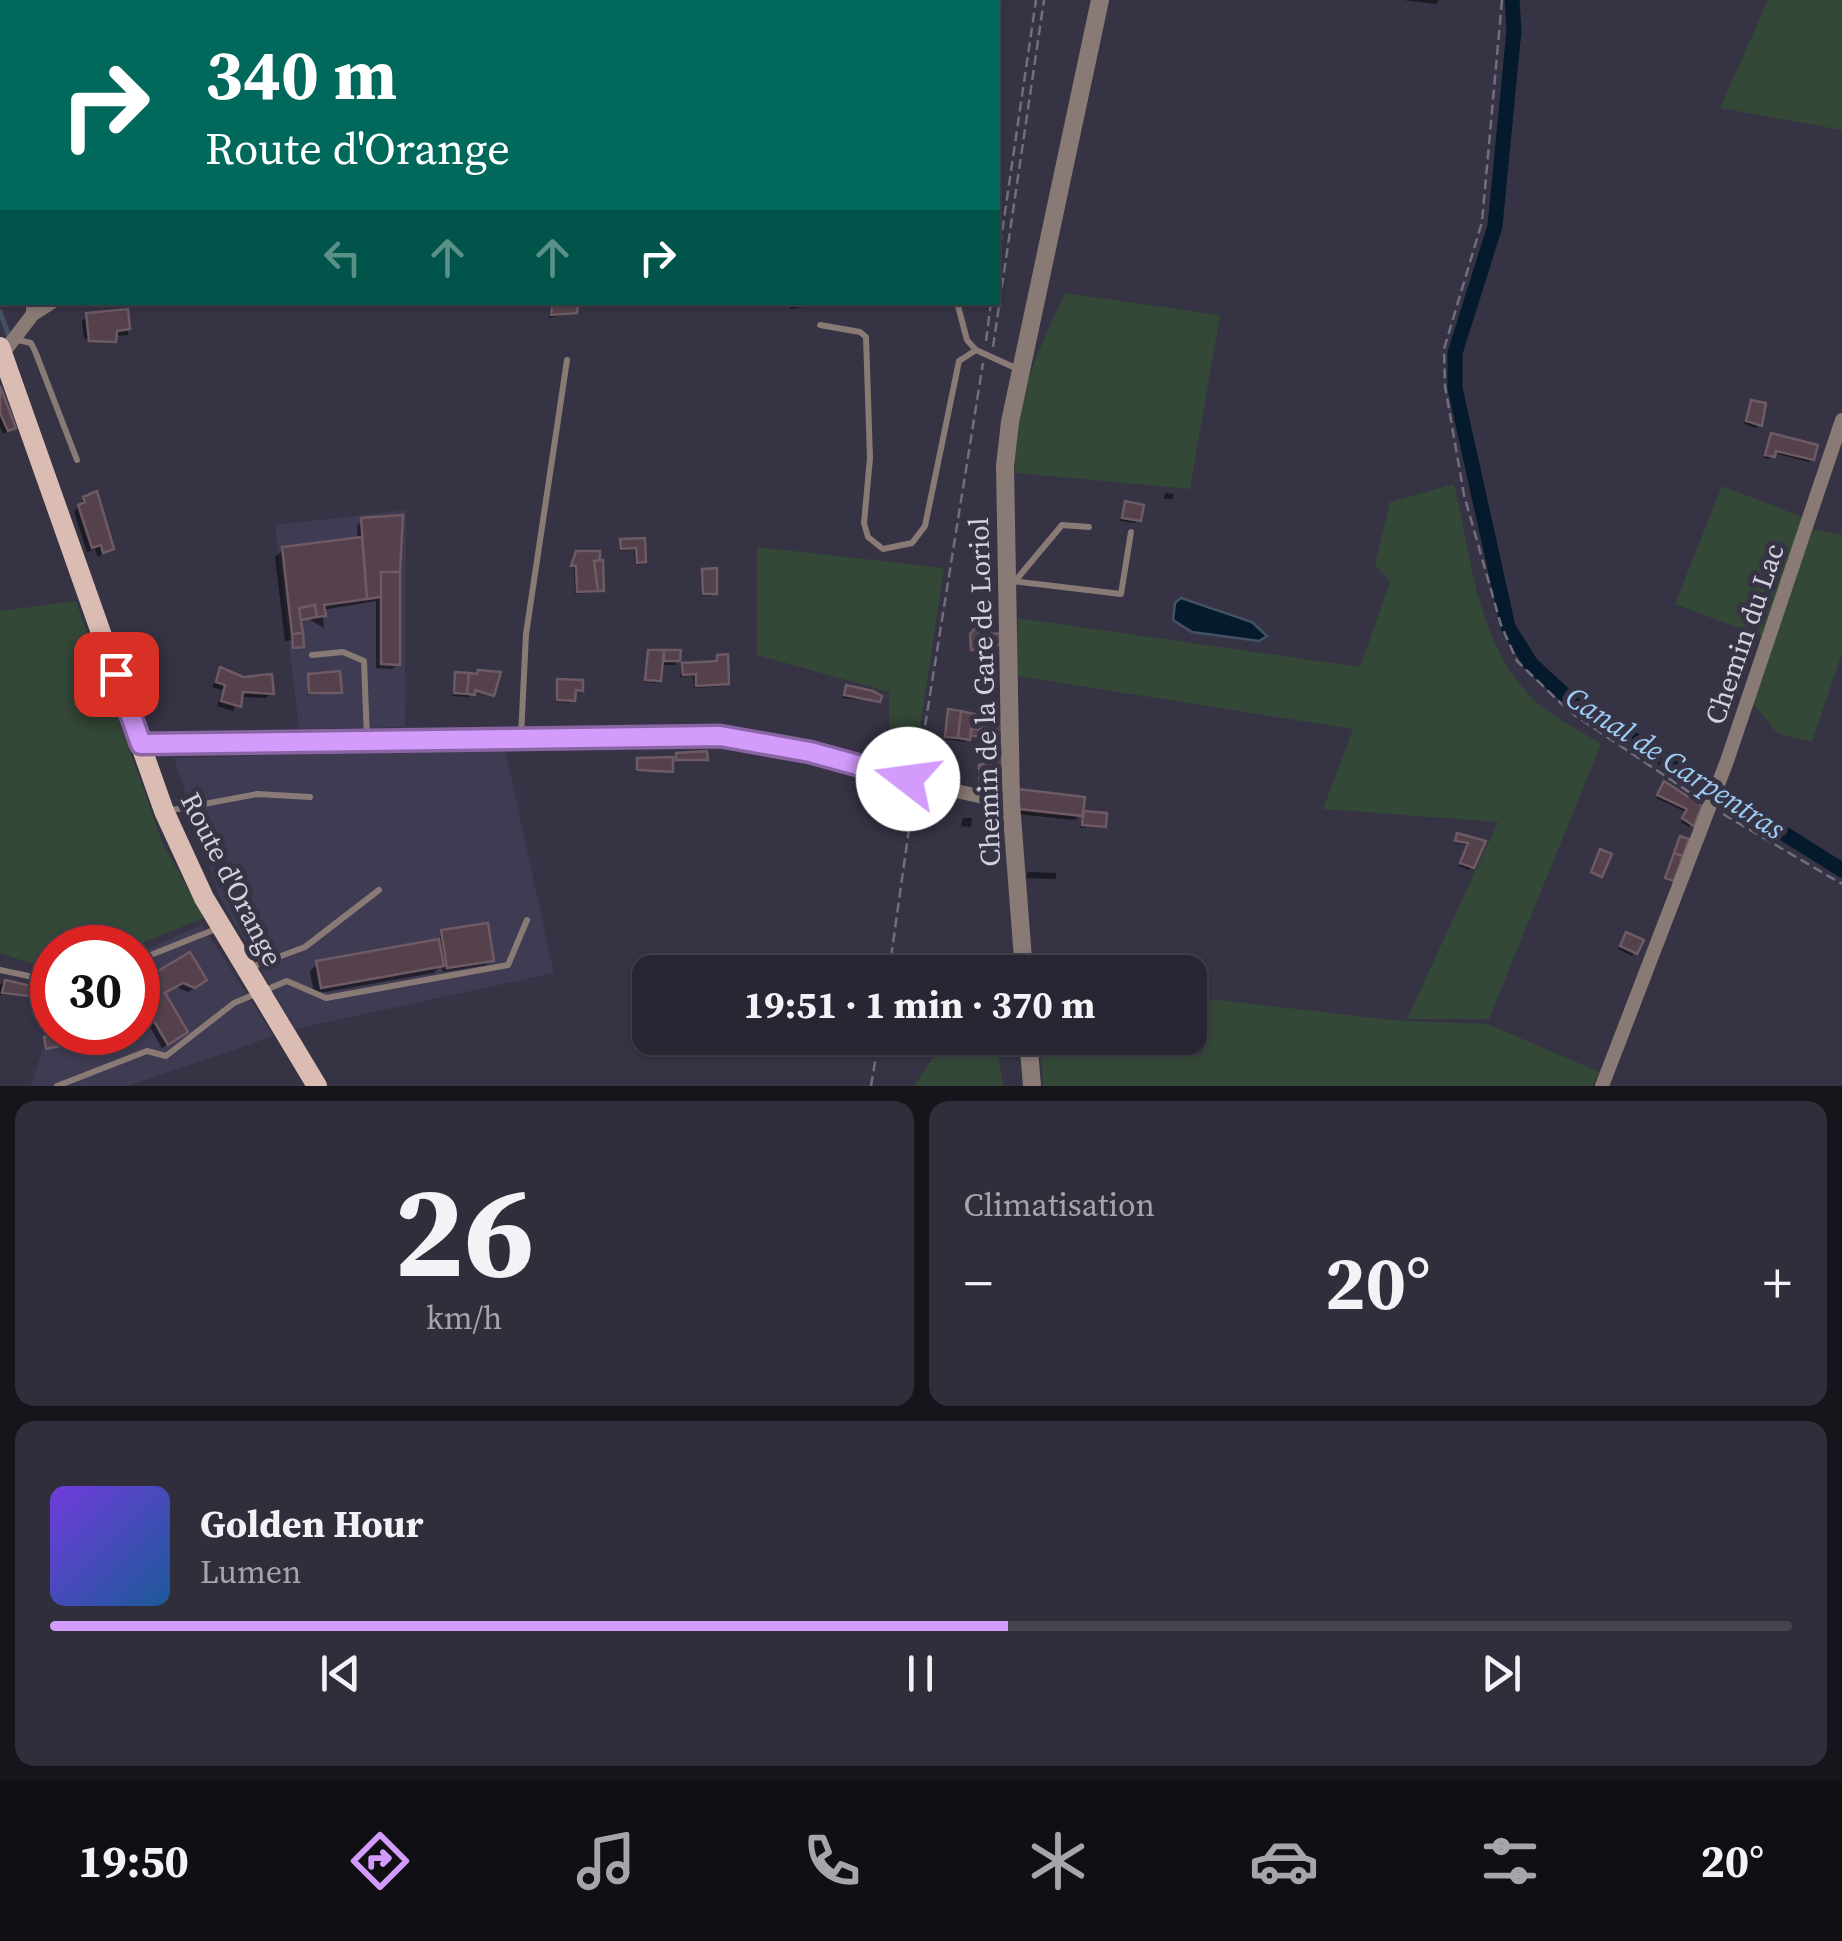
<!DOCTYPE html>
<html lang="fr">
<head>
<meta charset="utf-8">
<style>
  body { margin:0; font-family:"Source Serif 4",serif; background:#302e3b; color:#f1f3f6; height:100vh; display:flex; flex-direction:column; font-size:38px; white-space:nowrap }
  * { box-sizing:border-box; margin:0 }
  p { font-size:32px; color:#a5a5ac }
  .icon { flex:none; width:55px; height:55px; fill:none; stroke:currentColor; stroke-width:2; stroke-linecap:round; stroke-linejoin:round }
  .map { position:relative; height:1086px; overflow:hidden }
  .panel { display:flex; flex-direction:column; gap:15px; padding:15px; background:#16151c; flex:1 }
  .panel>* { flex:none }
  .banner { position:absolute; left:0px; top:0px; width:1000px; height:305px; box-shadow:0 2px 8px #0004,0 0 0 2px #44434e; background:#00695c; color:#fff; overflow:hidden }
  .speed { position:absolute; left:30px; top:925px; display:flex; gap:20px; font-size:50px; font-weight:700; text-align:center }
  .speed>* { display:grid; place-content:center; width:130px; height:130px; border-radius:50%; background:#282633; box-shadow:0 2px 8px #0004,0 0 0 2px #44434e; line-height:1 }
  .speed .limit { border:15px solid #d22; background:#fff; color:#111 }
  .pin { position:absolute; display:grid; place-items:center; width:85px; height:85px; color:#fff; margin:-42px; border-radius:20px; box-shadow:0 5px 15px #0006 }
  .me { position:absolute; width:110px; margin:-55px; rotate:285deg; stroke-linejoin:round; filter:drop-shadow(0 0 8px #0008) }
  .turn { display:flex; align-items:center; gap:35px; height:210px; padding:0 40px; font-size:45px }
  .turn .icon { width:130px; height:130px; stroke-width:2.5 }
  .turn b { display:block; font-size:70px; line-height:85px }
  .lanes { display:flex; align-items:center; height:95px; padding:0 40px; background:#0003; justify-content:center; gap:50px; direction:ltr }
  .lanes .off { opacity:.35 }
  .big { font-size:75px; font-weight:700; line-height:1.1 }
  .panel .card { flex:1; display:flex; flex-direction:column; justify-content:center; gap:15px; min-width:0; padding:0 35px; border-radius:20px; background:#302e3b }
  .panel .dial { align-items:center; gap:0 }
  .dial b { font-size:130px; line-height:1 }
  .song { display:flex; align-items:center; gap:30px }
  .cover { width:120px; height:120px; border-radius:15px; background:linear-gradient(135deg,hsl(260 70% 55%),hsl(210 70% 35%)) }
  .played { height:10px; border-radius:5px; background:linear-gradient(90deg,#d39cfc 55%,#44434e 55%) }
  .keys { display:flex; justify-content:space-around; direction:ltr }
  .heat { display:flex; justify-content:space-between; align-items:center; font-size:55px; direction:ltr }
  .panel .tiles { flex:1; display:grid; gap:15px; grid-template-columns:1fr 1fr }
  .card:last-child { grid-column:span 2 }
  .trip { position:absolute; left:632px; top:955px; width:575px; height:100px; border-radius:20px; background:#282633; box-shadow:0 2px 8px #0004,0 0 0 2px #44434e; font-weight:700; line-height:100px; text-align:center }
  .tab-bar { display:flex; height:160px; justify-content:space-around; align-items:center; background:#100f14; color:#a5a5ac }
  .tab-bar .icon { width:70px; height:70px }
  .tab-bar .current { color:#d39cfc }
  .tab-bar b { font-size:45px; color:#f1f3f6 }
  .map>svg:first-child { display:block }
  .built { fill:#3e3b52 }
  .green { fill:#344838 }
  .water { fill:#051b2d; stroke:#425262; stroke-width:2.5 }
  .shadow { fill:#0007 }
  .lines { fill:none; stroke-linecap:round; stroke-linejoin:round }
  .stream { stroke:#425262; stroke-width:5 }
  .canal { stroke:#051b2d; stroke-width:15 }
  .building { fill:#54414b; stroke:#6e5a64; stroke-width:2.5 }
  .path { stroke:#716f7e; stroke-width:2.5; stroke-dasharray:10 5; stroke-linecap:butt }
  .service { stroke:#897a75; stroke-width:6 }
  .minor { stroke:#897a75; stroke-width:14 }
  .tertiary { stroke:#897a75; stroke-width:18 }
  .primary { stroke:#dbbcb2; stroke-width:20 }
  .route-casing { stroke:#8965a4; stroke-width:25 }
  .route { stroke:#d39cfc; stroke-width:18 }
  .labels { text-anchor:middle; stroke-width:10; stroke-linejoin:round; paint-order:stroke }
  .street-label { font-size:28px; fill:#d2d1dc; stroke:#363344 }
  .water-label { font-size:30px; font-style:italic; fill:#9dccf4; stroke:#363344 }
</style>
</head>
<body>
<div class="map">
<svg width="1842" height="1086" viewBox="0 0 1842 1086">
  <rect width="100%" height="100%" fill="#363344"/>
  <!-- built -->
  <path class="built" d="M406,510L405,727L299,729L275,525Z
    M505,749L554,973L295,1029L219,896L174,758Z
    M202,925L274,1036L128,1086H31L52,1018V1032H138V953Z"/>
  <!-- green -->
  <path class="green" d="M1768,0H1842V130L1720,108Z
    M1065,293L1220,315L1190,489L1015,473C1011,405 1038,352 1065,293Z
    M1454,484C1472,560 1477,651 1541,706C1559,720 1581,731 1601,744L1489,1019H1407L1498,822L1323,809L1353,729L1017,676L1018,618L1360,667L1390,582L1375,565L1390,502Z
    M1722,486L1805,518L1763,637L1675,604Z
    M1813,529L1842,535V653L1812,742L1778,734L1752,702Z
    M757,547L944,568L913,774L889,765V692L757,655Z
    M76,601L163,844L204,918L132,947L52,948V970L0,953V611Z
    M1190,997L1402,1021L1488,1024L1599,1072L1593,1086H1043L1040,1038H1190Z
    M975,1044L998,1051L1003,1086H914L936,1053Z"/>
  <!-- water -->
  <path class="water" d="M1181,598L1252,622L1267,636L1259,641L1192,632L1173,620L1175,603Z"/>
  <!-- shadow -->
  <path class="shadow" d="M1403,0H1439L1436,4Z
    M0,167H2L0,250Z
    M536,302H557L575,312L549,318L550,307Z
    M791,302H803V307L790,309Z
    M126,312L128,335L114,336L112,343L84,338L82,321L88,316Z
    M0,393L13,427L3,434L0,427Z
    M1751,402L1759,424L1756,428L1744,424Z
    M1771,436L1812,459L1809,462L1773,453L1769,459L1764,458Z
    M1165,493L1174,494L1173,499H1164Z
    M84,499L111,549L98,557L95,549L87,552L74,512Z
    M1126,504L1138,520L1135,523L1120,521Z
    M362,521L398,664L392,669L376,668V601L322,610L324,628L297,612L293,648L292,640L285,641L275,557L283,550L358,540L357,526Z
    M643,540L641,565H635L634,550L619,551L621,542Z
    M577,554L598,559L594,563L601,591L575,594L574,568H570Z
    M703,571L714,593L711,596H701Z
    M979,581V590L973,591L972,582Z
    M649,653H678L675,665H660L656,683L644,682Z
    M718,657L727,683L724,686L694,688L693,676L680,677L683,665L715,663Z
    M221,670L271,693L266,698L240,697L233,711L217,706L222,690L212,687Z
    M498,674L492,693L464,683L463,688L489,698L474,693L469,697L452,696L456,675Z
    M309,676L339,692L307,695Z
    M558,682L580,690L573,692L569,703L555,702Z
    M847,688L878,701L842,698Z
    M949,712L1002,723L1001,767L995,770L990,792L977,791V770L994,769V736L968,735L965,742L944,739Z
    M638,761L671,771L635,772Z
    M1662,787L1698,807L1689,827L1681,822L1686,812L1656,798Z
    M1014,797L1081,814L1075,820L1015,814Z
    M1082,814L1103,826L1080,828Z
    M972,818L971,827L961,826L963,818Z
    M1457,835L1482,843L1469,870L1459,866L1467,845L1453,843Z
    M1028,872L1056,873V879L1026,878Z
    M248,883L253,894L246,898L235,886Z
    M442,932L491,960L486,965L443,972L441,965L434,973L314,994L310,971L318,963L438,942Z
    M1624,938L1635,953L1632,956L1618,949Z
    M189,955L199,985L188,992L176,987L163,995L180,1037L162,1048L138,1007V986Z
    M6,983L36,996L0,995V984Z
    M45,1039L80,1040L44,1051Z"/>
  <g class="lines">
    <!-- stream -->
    <path class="stream" d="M0,312L9,336"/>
    <!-- canal -->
    <path class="canal" d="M1512,0L1514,30L1495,226L1455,353V388L1508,627L1531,664L1569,699L1842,870"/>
  </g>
  <!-- building -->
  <path class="building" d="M0,165H2L0,245Z
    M559,302L578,305L577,313L551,315L552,305L538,303Z
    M128,309L130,329L117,331L116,342L89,341L86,313Z
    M0,386L16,428L8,431L0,413Z
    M1751,400L1766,403L1762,426L1746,421Z
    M1771,433L1818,445L1814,460L1776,451L1775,457L1765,455Z
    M97,491L114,549L103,553L101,545L92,548L78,505L85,502L83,497Z
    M1125,501L1144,505L1141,521L1122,518Z
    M403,515L400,572H381V597L367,599L361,518Z
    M362,537L367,599L324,605L326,616L317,617L315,605L299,608L303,633L292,634L282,547Z
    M645,538L646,562L637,563L636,548L621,549L620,539Z
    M576,551H600V560L594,561L598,591L577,592L576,566H571Z
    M603,560L604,591H598L594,561Z
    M717,568V594H703L702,569Z
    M381,572H400V665L381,664Z
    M315,605L317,617L301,620L299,608Z
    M977,626H991V634L1003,633V645H979V650H971L970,634Z
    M303,633L304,647L293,648L292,634Z
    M648,650H664L661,681L645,680Z
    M664,650H681L680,661H664Z
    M728,654L729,684L696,686V674L683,675L682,663L717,661V655Z
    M220,667L243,677L272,674L274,694L243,692L241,707L221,701L225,685L216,682Z
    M478,670L501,672L494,696L475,690V695L467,694L469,673L477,674Z
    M340,671L342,693H309L308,674Z
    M455,672L469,673L467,694L454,693Z
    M557,679L583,680V691L576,690L575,701L557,700Z
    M846,685L873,691L882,696L880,702L844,695Z
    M948,709L961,711L958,738L945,737Z
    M961,711L1004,721V757H997V730L971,729L970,740L958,738Z
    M971,729L997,730L996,736H971Z
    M707,751L708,760H676V753Z
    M673,757V772L637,770V758Z
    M997,757H1004L1003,768H998L995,790L979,789V765L988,762L996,766Z
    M1664,781L1702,806L1694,826L1682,818L1687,809L1657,795Z
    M1018,789L1085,797L1083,816L1019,809Z
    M1083,811L1107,813L1106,827L1082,825Z
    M1457,833L1486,841L1474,868L1460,863L1468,843L1455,841Z
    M1680,836L1689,839L1683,856L1674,853Z
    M1600,849L1612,854L1602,877L1591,872Z
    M1674,853L1683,856L1674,881L1665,878Z
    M488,923L494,961L447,968L441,930Z
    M1626,932L1644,940L1637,954L1620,946Z
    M439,939L444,966L321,988L316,961Z
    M190,952L207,980L195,988L183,983L165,993L188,1032L168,1045L138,994V983Z
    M5,980L40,988L38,997L2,993Z
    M62,1032H81L83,1041L46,1049L44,1037Z"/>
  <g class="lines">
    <!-- path -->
    <path class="path" d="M1502,0L1482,222L1444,349L1445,386L1464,495L1501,625L1517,661L1570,712L1695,796
      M998,260L1036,0
      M986,341L991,302
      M993,347L1044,0
      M918,770L983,363
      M1723,814L1842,884
      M889,972L914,793
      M871,1086L879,1038"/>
    <!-- service -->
    <path class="service" d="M141,0H151
      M303,2L304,0
      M621,2V0
      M941,302L957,303
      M957,302L967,340L976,350
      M820,325L860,332L866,337L870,458L864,523L868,537L883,549L912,543L925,526L959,361L976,350L1020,370
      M18,340L31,343L35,351L77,460
      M1016,580L1062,525L1089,527
      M1011,581L1121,594L1131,532
      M312,655L343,652L364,661L367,740
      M521,737L526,634L567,360
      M167,811L257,794L310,797
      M138,960L216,929
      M249,968L305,947L379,890
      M0,970L52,981
      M57,1086L147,1051L166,1056L234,1003L287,981L326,998L508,965L527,920"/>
    <!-- minor -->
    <path class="minor" d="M77,2V0
      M467,2L474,0
      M734,2V0
      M33,314L52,302
      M0,357L33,314V302
      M141,744L720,737L810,752L908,779
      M924,784L1011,803
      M1602,1086L1727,761L1842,420"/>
    <!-- tertiary -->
    <path class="tertiary" d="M1024,972L1011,803L1005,466L1010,422L1100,0
      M1028,1038L1032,1086"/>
    <!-- primary -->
    <path class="primary" d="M0,347L164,811L204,898L317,1086"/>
  </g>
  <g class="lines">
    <defs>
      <path id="route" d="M116,674L141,744L720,736L810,752L908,779"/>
    </defs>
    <!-- route casing -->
    <use href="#route" class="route-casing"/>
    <!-- route -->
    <use href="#route" class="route"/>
  </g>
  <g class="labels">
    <!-- street labels -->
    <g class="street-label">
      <text transform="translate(1744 634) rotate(-71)" y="10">Chemin du Lac</text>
      <text transform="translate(984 692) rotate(-92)" y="10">Chemin de la Gare de Loriol</text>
      <text transform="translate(232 879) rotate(63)" y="10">Route d'Orange</text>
    </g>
    <!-- water labels -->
    <g class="water-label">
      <text transform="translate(1675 763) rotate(33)" y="10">Canal de Carpentras</text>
    </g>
  </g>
</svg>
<div class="speed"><div class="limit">30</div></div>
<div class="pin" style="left:116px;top:674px;background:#d93025"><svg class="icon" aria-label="arrive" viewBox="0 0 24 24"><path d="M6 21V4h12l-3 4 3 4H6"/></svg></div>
<svg class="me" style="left:908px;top:779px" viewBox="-20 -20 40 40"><circle r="19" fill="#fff"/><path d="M0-13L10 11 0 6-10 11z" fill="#d39cfc"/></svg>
<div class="trip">19:51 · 1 min · 370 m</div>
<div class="banner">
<div class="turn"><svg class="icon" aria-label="right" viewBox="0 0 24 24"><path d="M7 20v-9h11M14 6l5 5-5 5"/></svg><div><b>340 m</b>Route d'Orange</div></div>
<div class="lanes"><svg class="icon off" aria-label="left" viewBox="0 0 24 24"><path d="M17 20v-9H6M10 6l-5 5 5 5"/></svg><svg class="icon off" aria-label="ahead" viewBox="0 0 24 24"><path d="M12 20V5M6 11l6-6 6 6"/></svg><svg class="icon off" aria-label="ahead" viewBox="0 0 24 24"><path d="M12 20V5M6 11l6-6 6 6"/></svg><svg class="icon" aria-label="right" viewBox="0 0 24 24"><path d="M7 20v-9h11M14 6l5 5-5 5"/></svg></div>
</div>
</div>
<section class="panel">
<div class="tiles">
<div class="card dial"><b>26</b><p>km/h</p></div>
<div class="card"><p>Climatisation</p>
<div class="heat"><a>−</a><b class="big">20°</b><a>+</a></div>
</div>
<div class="card">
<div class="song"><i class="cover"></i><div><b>Golden Hour</b><p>Lumen</p></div></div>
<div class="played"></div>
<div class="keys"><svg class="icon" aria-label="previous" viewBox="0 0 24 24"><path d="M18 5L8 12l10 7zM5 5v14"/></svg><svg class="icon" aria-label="pause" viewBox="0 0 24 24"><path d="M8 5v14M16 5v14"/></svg><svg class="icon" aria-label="next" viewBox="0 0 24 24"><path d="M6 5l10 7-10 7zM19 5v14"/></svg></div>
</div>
</div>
</section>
<nav class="tab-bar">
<b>19:50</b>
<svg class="icon current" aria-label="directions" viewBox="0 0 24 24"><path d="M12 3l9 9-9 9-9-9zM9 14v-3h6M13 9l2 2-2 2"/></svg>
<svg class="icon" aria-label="music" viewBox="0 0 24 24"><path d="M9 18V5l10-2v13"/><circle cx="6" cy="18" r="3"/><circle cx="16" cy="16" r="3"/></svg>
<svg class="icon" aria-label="phone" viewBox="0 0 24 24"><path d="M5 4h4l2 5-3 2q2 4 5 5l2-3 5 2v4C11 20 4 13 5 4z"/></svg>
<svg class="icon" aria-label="climate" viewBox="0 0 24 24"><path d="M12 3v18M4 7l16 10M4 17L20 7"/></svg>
<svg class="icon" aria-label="car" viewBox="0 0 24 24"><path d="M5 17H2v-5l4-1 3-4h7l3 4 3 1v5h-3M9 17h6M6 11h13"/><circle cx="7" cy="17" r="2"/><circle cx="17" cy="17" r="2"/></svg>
<svg class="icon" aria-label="filters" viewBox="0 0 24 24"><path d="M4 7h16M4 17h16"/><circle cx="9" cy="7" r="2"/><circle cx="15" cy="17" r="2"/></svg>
<b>20°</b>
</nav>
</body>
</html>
